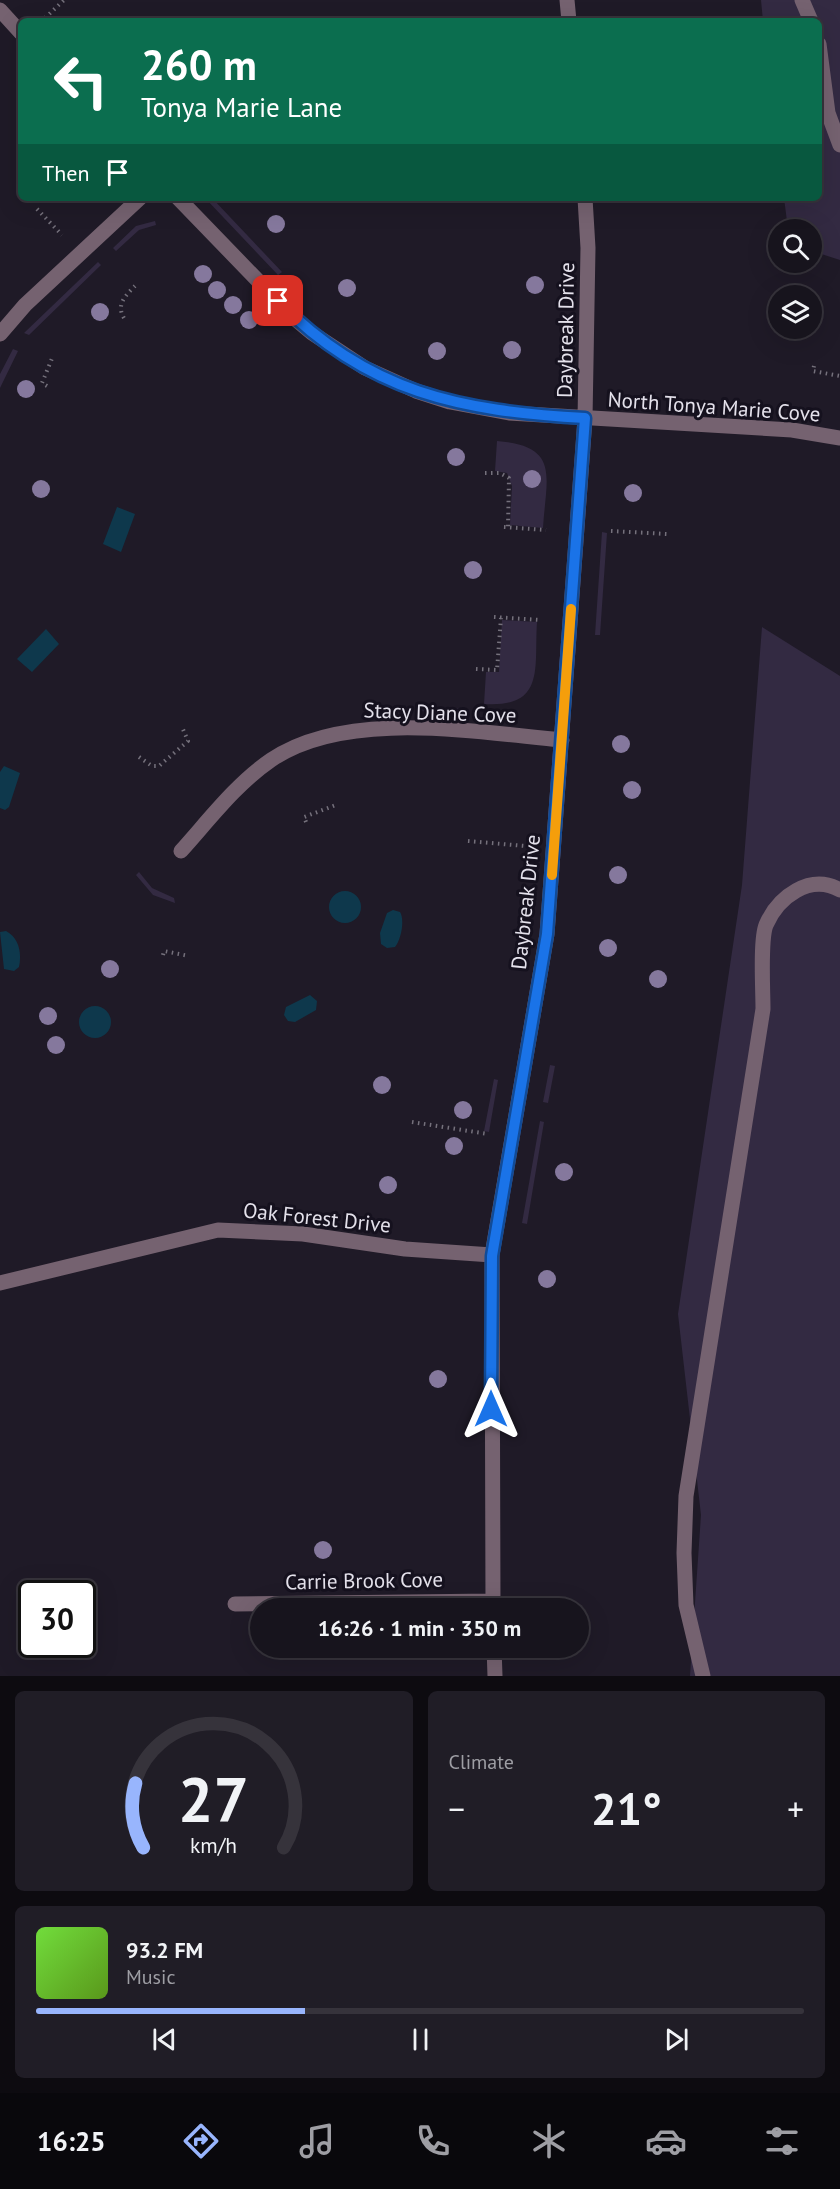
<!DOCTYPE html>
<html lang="en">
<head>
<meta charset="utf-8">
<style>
  body { margin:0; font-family:"PT Sans",sans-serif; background:#201d26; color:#f1f3f6; height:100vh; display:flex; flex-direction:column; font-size:22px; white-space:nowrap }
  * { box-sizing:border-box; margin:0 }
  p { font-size:20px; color:#9e9ea4 }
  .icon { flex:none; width:33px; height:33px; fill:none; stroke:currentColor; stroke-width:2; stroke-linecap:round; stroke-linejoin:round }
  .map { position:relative; height:1676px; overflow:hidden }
  .drawer { display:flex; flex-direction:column; gap:15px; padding:15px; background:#0d0b10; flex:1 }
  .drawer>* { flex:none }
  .banner { position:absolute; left:18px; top:18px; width:804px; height:183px; border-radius:9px; box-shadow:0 6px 24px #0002,0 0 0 2px #36333b; background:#0b6e4f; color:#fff; overflow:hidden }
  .tools { position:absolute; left:768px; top:219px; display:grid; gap:12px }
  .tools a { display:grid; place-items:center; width:54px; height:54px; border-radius:50%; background:#17141d; box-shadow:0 6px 24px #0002,0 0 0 2px #36333b; font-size:30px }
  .speed { position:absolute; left:18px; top:1580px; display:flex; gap:12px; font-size:30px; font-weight:700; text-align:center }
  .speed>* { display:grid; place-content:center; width:78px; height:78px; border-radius:50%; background:#17141d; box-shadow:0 6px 24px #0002,0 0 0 2px #36333b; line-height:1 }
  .speed .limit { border:3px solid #111; border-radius:9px; background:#fff; color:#111 }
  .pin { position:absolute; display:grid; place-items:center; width:51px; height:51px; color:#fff; margin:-26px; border-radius:12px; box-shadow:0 3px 9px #0006 }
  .me { position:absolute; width:66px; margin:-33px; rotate:0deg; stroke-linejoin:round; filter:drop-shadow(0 0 4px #0008) }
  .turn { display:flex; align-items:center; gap:21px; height:126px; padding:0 24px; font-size:27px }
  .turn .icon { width:78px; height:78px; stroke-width:2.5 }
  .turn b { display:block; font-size:42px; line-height:51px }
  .then { display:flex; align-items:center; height:57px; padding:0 24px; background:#0003; gap:12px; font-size:22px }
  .big { font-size:45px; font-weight:700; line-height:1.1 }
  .drawer .widget { flex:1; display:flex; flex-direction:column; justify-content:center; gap:9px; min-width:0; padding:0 21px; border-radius:9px; background:#201d26 }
  .drawer .dial { align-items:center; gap:0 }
  .dial svg { height:156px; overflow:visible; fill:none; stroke:#36333b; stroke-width:7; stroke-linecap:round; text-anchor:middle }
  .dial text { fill:#f1f3f6; stroke:none }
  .song { display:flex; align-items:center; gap:18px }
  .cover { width:72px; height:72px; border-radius:9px; background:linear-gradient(135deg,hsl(100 70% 55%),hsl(90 70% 35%)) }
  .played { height:6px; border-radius:3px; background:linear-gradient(90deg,#98b5fd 35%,#36333b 35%) }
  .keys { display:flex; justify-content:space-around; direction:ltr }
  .heat { display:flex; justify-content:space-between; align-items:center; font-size:33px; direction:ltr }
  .drawer .tiles { flex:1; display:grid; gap:15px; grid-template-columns:1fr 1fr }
  .widget:last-child { grid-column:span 2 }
  .trip { position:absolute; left:250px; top:1598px; width:339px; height:60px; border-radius:30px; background:#17141d; box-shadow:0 6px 24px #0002,0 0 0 2px #36333b; font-weight:700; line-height:60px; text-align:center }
  .dock { display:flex; height:96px; justify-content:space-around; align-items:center; background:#09080c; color:#9e9ea4 }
  .dock .icon { width:42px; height:42px }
  .dock .selected { color:#98b5fd }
  .dock b { font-size:27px; color:#f1f3f6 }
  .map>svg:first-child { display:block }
  .green { fill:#332a42 }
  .water { fill:#0e384c }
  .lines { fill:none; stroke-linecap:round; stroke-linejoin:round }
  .path { stroke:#75717c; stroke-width:4; stroke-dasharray:1.5 4.5; stroke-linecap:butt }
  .minor { stroke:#756270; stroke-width:15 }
  .tree { fill:#85789d }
  .route-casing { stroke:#114b97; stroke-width:15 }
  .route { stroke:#1a73e8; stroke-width:10 }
  .slow { stroke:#f59e0b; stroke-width:10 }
  .labels { text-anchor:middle; stroke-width:6; stroke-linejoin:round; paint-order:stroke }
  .street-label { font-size:21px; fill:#e4e1eb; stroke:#15111e }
</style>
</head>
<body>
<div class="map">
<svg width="840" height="1676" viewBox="0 0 840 1676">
  <rect width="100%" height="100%" fill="#1f1a27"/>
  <!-- green -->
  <path class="green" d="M761,0H840V260L812,251V230L788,229L784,198H819V21H763Z
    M205,198H212L282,272L278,275Z
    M155,221L156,225L139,230L116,251L113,248L136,226Z
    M98,262L101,265L29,335L24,333Z
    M13,349L18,351L0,388V374Z
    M497,441C561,446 546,477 543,528L510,525L512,486L507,473L495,471Z
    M602,532L607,533L600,635H595Z
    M502,620L537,622C534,668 546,708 484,704L486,672H499Z
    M762,627L840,676V1676H690L701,1515L678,1314L742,885Z
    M419,706L464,709V713L419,711Z
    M139,872L152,888L174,898L175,903L153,895L136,875Z
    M550,1065L555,1066L548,1103L543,1102Z
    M494,1079L498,1080L489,1132L484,1131Z
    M540,1121L544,1122L527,1224L522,1223Z"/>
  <!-- water -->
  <path class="water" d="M117,507L135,514L121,552L103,544Z
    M46,629L59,644L32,672L17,659Z
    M4,766L20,773L9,807L5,810L0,808V772Z
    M329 907a16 16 0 1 1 32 0a16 16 0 1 1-32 0Z
    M393,910L400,912C405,920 401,940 395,947L387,948L381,944L380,933L387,913Z
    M6,931C19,938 22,953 19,967L14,971L4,969L0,932Z
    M310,995L317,1001L316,1010L295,1022L288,1021L284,1015L286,1007Z
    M79 1022a16 16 0 1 1 32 0a16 16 0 1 1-32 0Z"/>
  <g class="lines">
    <!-- path -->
    <path class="path" d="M45,18L64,0
      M37,209L62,235
      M124,318C116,305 125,296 135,286
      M814,366L813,371L840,376
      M47,386L42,383L53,356
      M485,473H500L509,478L508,527
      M504,527L546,530
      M611,531L667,534
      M494,617L540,620
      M476,669L497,670L501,618
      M139,757L152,766H159L188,741L182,727
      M306,822L304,817L336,805
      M468,841L525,846
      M163,955L164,951L189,956
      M412,1122L488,1134"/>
    <!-- minor -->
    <path class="minor" d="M567,0L569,21
      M802,0L811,21
      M0,10L21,33
      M819,44L828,113L840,145
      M178,198L294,318L312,333L365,368L416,391L450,402L509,413L792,430L840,438
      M0,334L25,305L140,198
      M181,851C209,820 236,784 271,760C345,709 475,732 562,740
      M0,1283L218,1230L303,1234L405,1249L492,1255
      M235,1604L493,1601
      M493,1608L492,1255L547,934L585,419L588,248L585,198
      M494,1647L495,1676
      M703,1676L686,1605L684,1553L686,1496L763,1009C763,990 760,940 766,925C778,897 810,873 840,890"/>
  </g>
  <!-- trees -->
  <g class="tree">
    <circle cx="276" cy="224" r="9"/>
    <circle cx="203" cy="274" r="9"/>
    <circle cx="535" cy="285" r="9"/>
    <circle cx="347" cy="288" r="9"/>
    <circle cx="217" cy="290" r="9"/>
    <circle cx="233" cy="305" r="9"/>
    <circle cx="100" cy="312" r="9"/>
    <circle cx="249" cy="320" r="9"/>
    <circle cx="512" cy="350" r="9"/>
    <circle cx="437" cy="351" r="9"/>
    <circle cx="26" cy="389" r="9"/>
    <circle cx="456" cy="457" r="9"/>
    <circle cx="532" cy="479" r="9"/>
    <circle cx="41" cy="489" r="9"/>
    <circle cx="633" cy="493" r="9"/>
    <circle cx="473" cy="570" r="9"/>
    <circle cx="621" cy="744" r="9"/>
    <circle cx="632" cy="790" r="9"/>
    <circle cx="618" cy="875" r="9"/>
    <circle cx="608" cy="948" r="9"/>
    <circle cx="110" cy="969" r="9"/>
    <circle cx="658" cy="979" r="9"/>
    <circle cx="48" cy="1016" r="9"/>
    <circle cx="56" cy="1045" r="9"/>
    <circle cx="382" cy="1085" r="9"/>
    <circle cx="463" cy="1110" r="9"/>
    <circle cx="454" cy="1146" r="9"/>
    <circle cx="564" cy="1172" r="9"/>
    <circle cx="388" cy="1185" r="9"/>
    <circle cx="547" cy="1279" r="9"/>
    <circle cx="438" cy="1379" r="9"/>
    <circle cx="323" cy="1550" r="9"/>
  </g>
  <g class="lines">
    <defs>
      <path id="route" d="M278,301C368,393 461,411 585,418L547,934L492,1256L491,1409"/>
    </defs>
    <!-- route casing -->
    <use href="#route" class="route-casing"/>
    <!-- route -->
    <use href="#route" class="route"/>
    <!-- slow -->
    <path class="slow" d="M552,875L571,609"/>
  </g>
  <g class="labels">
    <!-- street labels -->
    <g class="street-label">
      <text transform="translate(566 330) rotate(-89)" y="7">Daybreak Drive</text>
      <text transform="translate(714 407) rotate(4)" y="7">North Tonya Marie Cove</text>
      <text transform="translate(440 713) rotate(2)" y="7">Stacy Diane Cove</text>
      <text transform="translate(526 902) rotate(-84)" y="7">Daybreak Drive</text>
      <text transform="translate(317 1218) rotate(6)" y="7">Oak Forest Drive</text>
      <text transform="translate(364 1581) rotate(-1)" y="7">Carrie Brook Cove</text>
    </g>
  </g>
</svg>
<div class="tools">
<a><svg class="icon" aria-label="search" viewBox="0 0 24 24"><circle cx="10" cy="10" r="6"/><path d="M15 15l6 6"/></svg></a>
<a><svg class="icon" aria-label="layers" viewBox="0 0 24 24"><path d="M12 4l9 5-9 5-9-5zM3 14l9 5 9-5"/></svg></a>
</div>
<div class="speed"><div class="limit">30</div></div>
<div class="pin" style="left:278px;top:301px;background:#d93025"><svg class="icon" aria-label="arrive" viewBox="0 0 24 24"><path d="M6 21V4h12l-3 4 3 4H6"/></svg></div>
<svg class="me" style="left:491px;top:1409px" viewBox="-20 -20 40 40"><path d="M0-17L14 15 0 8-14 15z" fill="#1a73e8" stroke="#fff" stroke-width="4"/></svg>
<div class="trip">16:26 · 1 min · 350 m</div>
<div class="banner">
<div class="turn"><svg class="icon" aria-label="left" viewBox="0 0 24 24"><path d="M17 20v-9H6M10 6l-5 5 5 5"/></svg><div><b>260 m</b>Tonya Marie Lane</div></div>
<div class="then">Then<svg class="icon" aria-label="arrive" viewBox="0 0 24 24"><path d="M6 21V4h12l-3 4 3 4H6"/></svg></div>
</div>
</div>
<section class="drawer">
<div class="tiles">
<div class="widget dial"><svg viewBox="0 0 100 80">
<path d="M14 69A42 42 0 1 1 86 69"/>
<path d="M14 69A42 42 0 0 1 10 36" stroke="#98b5fd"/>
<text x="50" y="56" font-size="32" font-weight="700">27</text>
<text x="50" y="72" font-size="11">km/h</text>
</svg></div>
<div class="widget"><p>Climate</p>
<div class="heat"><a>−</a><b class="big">21°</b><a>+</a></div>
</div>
<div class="widget">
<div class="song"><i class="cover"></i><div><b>93.2 FM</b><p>Music</p></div></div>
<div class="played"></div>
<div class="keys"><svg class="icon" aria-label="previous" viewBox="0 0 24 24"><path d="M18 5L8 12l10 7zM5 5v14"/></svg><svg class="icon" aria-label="pause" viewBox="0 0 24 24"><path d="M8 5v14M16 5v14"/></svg><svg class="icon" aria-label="next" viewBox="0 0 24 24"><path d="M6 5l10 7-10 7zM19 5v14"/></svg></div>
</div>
</div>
</section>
<nav class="dock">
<b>16:25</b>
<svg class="icon selected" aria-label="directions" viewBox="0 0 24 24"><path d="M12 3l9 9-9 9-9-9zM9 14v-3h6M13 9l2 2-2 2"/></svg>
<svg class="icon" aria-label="music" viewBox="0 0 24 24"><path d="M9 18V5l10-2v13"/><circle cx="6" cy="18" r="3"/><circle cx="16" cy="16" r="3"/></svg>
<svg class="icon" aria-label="phone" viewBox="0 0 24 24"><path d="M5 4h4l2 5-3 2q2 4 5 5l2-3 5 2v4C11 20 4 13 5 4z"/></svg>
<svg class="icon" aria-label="climate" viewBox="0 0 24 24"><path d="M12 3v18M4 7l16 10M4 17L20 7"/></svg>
<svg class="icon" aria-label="car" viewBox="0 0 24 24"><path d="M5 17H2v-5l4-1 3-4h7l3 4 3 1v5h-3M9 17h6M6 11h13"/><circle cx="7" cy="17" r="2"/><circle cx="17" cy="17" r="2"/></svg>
<svg class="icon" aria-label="filters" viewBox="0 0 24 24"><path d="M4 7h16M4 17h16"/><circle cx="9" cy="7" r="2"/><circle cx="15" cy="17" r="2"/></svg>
</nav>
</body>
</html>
